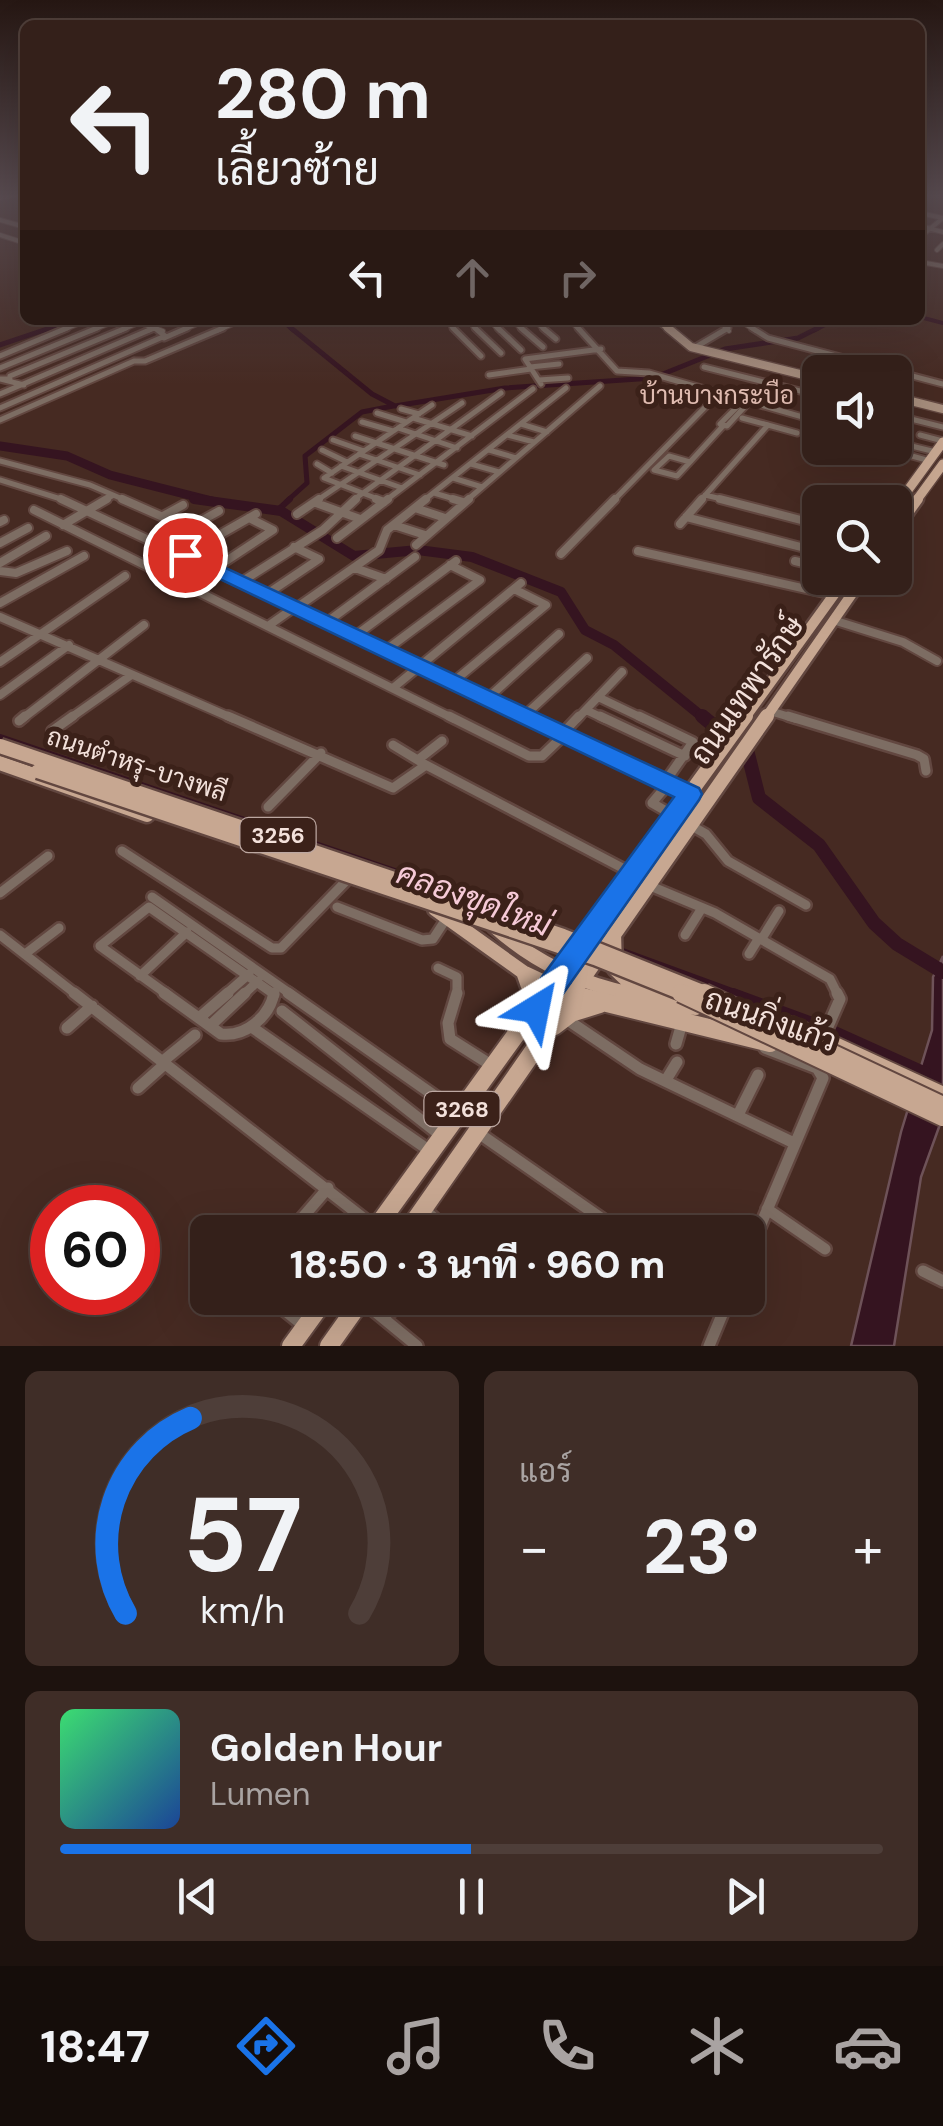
<!DOCTYPE html>
<html lang="th">
<head>
<meta charset="utf-8">
<style>
  body { margin:0; font-family:"DM Sans",Sarabun,sans-serif; background:#3f2d27; color:#f1f3f6; height:100vh; display:flex; flex-direction:column; font-size:38px; white-space:nowrap }
  * { box-sizing:border-box; margin:0 }
  p { font-size:32px; color:#a9a3a2 }
  .icon { flex:none; width:55px; height:55px; fill:none; stroke:currentColor; stroke-width:2; stroke-linecap:round; stroke-linejoin:round }
  .map { position:relative; height:1346px; overflow:hidden }
  .sheet { display:flex; flex-direction:column; gap:25px; padding:25px; background:#1d120e; flex:1 }
  .sheet>* { flex:none }
  .top-card { position:absolute; left:20px; top:20px; width:905px; height:305px; border-radius:15px; box-shadow:0 10px 40px #0002,0 0 0 2px #4e3e39; background:#34201a; color:#f1f3f6; overflow:hidden }
  .controls { position:absolute; left:802px; top:355px; display:grid; gap:20px }
  .controls a { display:grid; place-items:center; width:110px; height:110px; border-radius:15px; background:#34201a; box-shadow:0 10px 40px #0002,0 0 0 2px #4e3e39; font-size:50px }
  .speed { position:absolute; left:30px; top:1185px; display:flex; gap:20px; font-size:50px; font-weight:700; text-align:center }
  .speed>* { display:grid; place-content:center; width:130px; height:130px; border-radius:50%; background:#34201a; box-shadow:0 10px 40px #0002,0 0 0 2px #4e3e39; line-height:1 }
  .speed .limit { border:15px solid #d22; background:#fff; color:#111 }
  .pin { position:absolute; display:grid; place-items:center; width:85px; height:85px; color:#fff; margin:-42px; border:5px solid #fff; border-radius:50%; box-shadow:0 2px 10px #0007 }
  .me { position:absolute; width:110px; margin:-55px; rotate:35deg; stroke-linejoin:round; filter:drop-shadow(0 0 8px #0008) }
  .turn { display:flex; align-items:center; gap:35px; height:210px; padding:0 30px; font-size:45px }
  .turn .icon { width:130px; height:130px; stroke-width:2.5 }
  .turn b { display:block; font-size:70px; line-height:85px }
  .lanes { display:flex; align-items:center; height:95px; padding:0 30px; background:#0003; justify-content:center; gap:50px; direction:ltr }
  .lanes .off { opacity:.35 }
  .big { font-size:75px; font-weight:800; line-height:1.1 }
  .sheet .tile { flex:1; display:flex; flex-direction:column; justify-content:center; gap:15px; min-width:0; padding:0 35px; border-radius:15px; background:#3f2d27 }
  .sheet .dial { align-items:center; gap:0 }
  .dial svg { height:260px; overflow:visible; fill:none; stroke:#4e3e39; stroke-width:7; stroke-linecap:round; text-anchor:middle }
  .dial text { fill:#f1f3f6; stroke:none }
  .song { display:flex; align-items:center; gap:30px }
  .cover { width:120px; height:120px; border-radius:15px; background:linear-gradient(135deg,hsl(140 70% 55%),hsl(220 70% 35%)) }
  .played { height:10px; border-radius:5px; background:linear-gradient(90deg,#1a73e8 50%,#4e3e39 50%) }
  .keys { display:flex; justify-content:space-around; direction:ltr }
  .heat { display:flex; justify-content:space-between; align-items:center; font-size:55px; direction:ltr }
  .sheet .tiles { flex:1; display:grid; gap:25px; grid-template-columns:1fr 1fr }
  .tile:last-child { grid-column:span 2 }
  .trip { position:absolute; left:190px; top:1215px; width:575px; height:100px; border-radius:15px; background:#34201a; box-shadow:0 10px 40px #0002,0 0 0 2px #4e3e39; font-weight:800; line-height:100px; text-align:center }
  .menu { display:flex; height:160px; justify-content:space-around; align-items:center; background:#150d0a; color:#a9a3a2 }
  .menu .icon { width:70px; height:70px }
  .menu .current { color:#1a73e8 }
  .menu b { font-size:45px; color:#f1f3f6 }
  .map>svg:first-child { display:block }
  .water { fill:#351420; stroke:#6e5258; stroke-width:2.5 }
  .lines { fill:none; stroke-linecap:round; stroke-linejoin:round }
  .canal-far4 { stroke:#351420; stroke-width:4 }
  .canal-far3 { stroke:#351420; stroke-width:5 }
  .canal-far2 { stroke:#351420; stroke-width:6 }
  .canal-far1 { stroke:#351420; stroke-width:8 }
  .canal { stroke:#351420; stroke-width:10 }
  .river-far2 { stroke:#351420; stroke-width:9 }
  .river-far1 { stroke:#351420; stroke-width:10 }
  .river { stroke:#351420; stroke-width:14 }
  .street-far4-casing { stroke:#624740; stroke-width:6 }
  .street-far3-casing { stroke:#624740; stroke-width:9 }
  .street-far2-casing { stroke:#624740; stroke-width:12 }
  .street-far1-casing { stroke:#624740; stroke-width:14 }
  .street-casing { stroke:#624740; stroke-width:16 }
  .secondary-far1-casing { stroke:#624740; stroke-width:9 }
  .secondary-casing { stroke:#624740; stroke-width:11 }
  .primary-far3-casing { stroke:#624740; stroke-width:12 }
  .primary-far2-casing { stroke:#624740; stroke-width:15 }
  .primary-far1-casing { stroke:#624740; stroke-width:19 }
  .primary-casing { stroke:#624740; stroke-width:22 }
  .street-far4 { stroke:#7d6d63; stroke-width:4 }
  .street-far3 { stroke:#7d6d63; stroke-width:5 }
  .street-far2 { stroke:#7d6d63; stroke-width:8 }
  .street-far1 { stroke:#7d6d63; stroke-width:9 }
  .street { stroke:#7d6d63; stroke-width:11 }
  .secondary-far1 { stroke:#a78e7d; stroke-width:6 }
  .secondary { stroke:#a78e7d; stroke-width:8 }
  .primary-far3 { stroke:#c7a791; stroke-width:9 }
  .primary-far2 { stroke:#c7a791; stroke-width:10 }
  .primary-far1 { stroke:#c7a791; stroke-width:14 }
  .primary { stroke:#c7a791; stroke-width:18 }
  .primary-bridge-far1-casing { stroke:#624740; stroke-width:19; stroke-linecap:butt }
  .primary-bridge-casing { stroke:#624740; stroke-width:22; stroke-linecap:butt }
  .primary-bridge-far1 { stroke:#c7a791; stroke-width:14 }
  .primary-bridge { stroke:#c7a791; stroke-width:18 }
  .route { fill:#1a73e8; stroke:#114b97; stroke-width:2.5 }
  .labels { text-anchor:middle; stroke-width:10; stroke-linejoin:round; paint-order:stroke }
  .shield { fill:#3b2119; stroke:#bca7a1; stroke-width:2.5 }
  .shield-label { font-size:22px; font-weight:bold; fill:#f3e1db }
  .far-quarter-label { font-size:25px; fill:#e0bcb1; stroke:#3b2119 }
  .street-label { font-size:25px; fill:#f3e1db; stroke:#3b2119 }
  .near-street-label { font-size:30px; fill:#f3e1db; stroke:#3b2119 }
  .near-water-label { font-size:32px; font-style:italic; fill:#f6cad7; stroke:#3b2119 }
</style>
</head>
<body>
<div class="map">
<svg width="943" height="1346" viewBox="0 0 943 1346">
  <rect width="100%" height="100%" fill="#462a22"/>
  <!-- water -->
  <path class="water" d="M943,956V1116L921,1177L894,1346H851L901,1132L932,1030L933,977Z"/>
  <g class="lines">
    <!-- canal-far4 -->
    <path class="canal-far4" d="M920,317L943,323
      M281,320L294,331
      M42,331L74,320
      M813,331L835,320"/>
    <!-- canal-far3 -->
    <path class="canal-far3" d="M291,328L372,394L395,406L505,388L653,378L725,349L798,338L818,328
      M0,345L50,328
      M287,501L307,483L305,456L362,412L393,406"/>
    <!-- canal-far2 -->
    <path class="canal-far2" d="M278,510L290,499"/>
    <!-- canal-far1 -->
    <path class="canal-far1" d="M0,738L530,918
      M617,950L740,995"/>
    <!-- canal -->
    <path class="canal" d="M733,993L826,1027L926,1072"/>
    <!-- river-far2 -->
    <path class="river-far2" d="M0,446L67,456L110,475L212,501"/>
    <!-- river-far1 -->
    <path class="river-far1" d="M194,499L281,511L354,556L418,550L472,557L561,592L585,630L614,645L705,719"/>
    <!-- river -->
    <path class="river" d="M702,716L748,754L759,798L819,845L874,923L897,944L943,972"/>
    <defs>
      <path id="street-far4" d="M0,198L14,195
        M920,213L943,218
        M0,220L25,227
        M920,226L943,232
        M0,235L25,243
        M920,237L943,218
        M937,250L943,244
        M920,262L943,266
        M131,320L163,331
        M445,320L456,331
        M467,320L478,331
        M489,320L500,331
        M512,320L524,331
        M534,320L546,331
        M569,320L581,331
        M718,320L729,331
        M739,320L756,331
        M61,331L87,320
        M91,331L117,320
        M120,331L138,323
        M148,331L154,328
        M181,331L206,320
        M217,331L242,320"/>
      <path id="street-far3" d="M155,328L165,336
        M453,328L481,356
        M475,328L501,353
        M498,328L521,350
        M521,328L543,347
        M543,328L556,339
        M578,328L617,371L649,373L820,422
        M752,328L768,338L943,384
        M164,338L187,328
        M694,348L728,328
        M0,356L67,328
        M134,361H145L223,328
        M530,367L559,364
        M704,367L820,396
        M0,368L97,328
        M489,375L531,369
        M10,376L126,328
        M10,379H0L24,385
        M539,380L568,378
        M541,384L525,359L601,349
        M0,394L154,328
        M743,401L720,424L727,426L749,402
        M0,408L165,336
        M401,409L419,414
        M377,413L406,422
        M895,415L943,427
        M413,418L472,436
        M742,418L797,433
        M0,420L134,361
        M362,422L393,431
        M521,424L547,432
        M398,428L457,448
        M507,435L534,442
        M920,435L943,441
        M355,436L444,465
        M333,440L364,451
        M895,442L936,452
        M883,448L930,461
        M322,450L347,462
        M489,450L516,458
        M359,454L420,475
        M669,456L690,462L677,476L654,470Z
        M0,461L90,485L127,501
        M690,462L723,426
        M317,464L332,473
        M471,464L499,472
        M341,466L402,488
        M453,478L482,487
        M0,480L67,501
        M434,493L461,501
        M705,495L730,501
        M103,501L112,496
        M316,501L462,403
        M352,501L501,393
        M383,501L324,478L432,405
        M385,501L533,389
        M423,501L566,388
        M466,501L600,386
        M613,501L718,394
        M700,501L768,425"/>
      <path id="street-far2" d="M61,499L531,719
        M122,499L213,539
        M376,499L384,502
        M453,499L463,502
        M720,499L820,525
        M316,503L360,519
        M415,508L445,518
        M34,510L454,719
        M297,514L319,499
        M163,516L183,505
        M686,517L820,552
        M0,522L4,520
        M680,524L702,499
        M63,525L107,499
        M394,525L425,535
        M188,528L219,511
        M337,538L388,499
        M0,543L28,528
        M416,545L469,499
        M638,551L833,595
        M561,554L615,499
        M795,561L820,567
        M0,563L46,536
        M355,568L386,579
        M214,569L273,530L249,518
        M0,571L16,573L67,551
        M156,571L256,514
        M241,582L323,530L356,499
        M267,594L319,559L294,547
        M0,603L84,556
        M296,608L379,550L387,530L426,499
        M0,617L234,719
        M833,620L903,642L937,661
        M327,622L415,557
        M268,626L295,607
        M355,636L456,561
        M386,650L480,580L450,565
        M0,662L125,576
        M453,682L546,605L514,589
        M393,688L521,583
        M0,695L69,645
        M598,697L644,719
        M488,698L559,634
        M586,710L605,719
        M770,711L796,719
        M524,716L587,658
        M22,719L144,625
        M69,719L130,676
        M577,719L622,672"/>
      <path id="street-far1" d="M228,716L393,788L426,765L632,873
        M449,716L529,756H542L564,735
        M525,716L689,794
        M600,716L685,756
        M639,716L693,742L665,782
        M788,716L917,755L924,759L926,771
        M19,721L25,716
        M52,731L73,716
        M562,734L579,716
        M393,745L426,765
        M419,759L442,741
        M668,784L652,803L673,815
        M268,807L321,753
        M690,825L706,834L728,861L806,905
        M122,851L272,948H281L347,880
        M648,885L715,913L830,979L838,995
        M0,893L48,856
        M152,897L292,995
        M337,907L422,940L433,939L448,916
        M0,935L77,995
        M685,935L702,908
        M761,940L779,911
        M25,954L59,928
        M749,954L759,938
        M438,968L457,977V995
        M140,976L187,932
        M168,995L100,946L149,907L275,995
        M225,995L249,974
        M243,995L258,981"/>
      <path id="street" d="M74,993L376,1228
        M164,993L221,1034C247,1037 270,1015 274,993
        M288,993L459,1113
        M457,993L448,1023L450,1039L491,1065
        M282,1011L440,1135
        M199,1018L228,993
        M566,1019L640,1069L794,1143
        M210,1026L245,993
        M67,1028L92,1006
        M253,1028L430,1151
        M823,1038L840,999L837,993
        M676,1044L682,1023
        M163,1061L195,1035
        M666,1080L677,1062
        M138,1088L166,1063
        M738,1115L758,1075
        M477,1132L621,1232
        M424,1209L449,1232
        M767,1209L825,1249
        M290,1232L328,1188
        M748,1255L823,1078L817,1068L765,1048
        M923,1271L943,1281
        M269,1298L304,1326
        M361,1300L417,1346
        M201,1304L230,1298
        M381,1316L418,1298
        M709,1346L729,1298"/>
      <path id="secondary-far1" d="M658,320L671,331"/>
      <path id="secondary" d="M668,328L691,347L820,379
        M895,397L943,409"/>
      <path id="primary-far3" d="M900,501L943,442
        M916,501L943,464"/>
      <path id="primary-far2" d="M895,508L902,499
        M895,531L918,499
        M744,719L846,578
        M765,719L863,578"/>
      <path id="primary-far1" d="M0,763L147,815
        M435,909L523,972L572,995
        M494,926C536,964 580,983 635,995
        M614,932L615,969L639,992
        M523,972L531,995
        M544,995L746,716
        M572,995L767,716"/>
      <path id="primary" d="M530,993L535,1009
        M566,993L770,1043
        M624,993L695,1006
        M554,1026L571,1013L600,1004
        M791,1026L943,1096
        M373,1232L546,993
        M407,1232L574,993
        M291,1346L326,1298
        M329,1346L363,1298"/>
    </defs>
    <!-- street-far4 casing -->
    <use href="#street-far4" class="street-far4-casing"/>
    <!-- street-far3 casing -->
    <use href="#street-far3" class="street-far3-casing"/>
    <!-- street-far2 casing -->
    <use href="#street-far2" class="street-far2-casing"/>
    <!-- street-far1 casing -->
    <use href="#street-far1" class="street-far1-casing"/>
    <!-- street casing -->
    <use href="#street" class="street-casing"/>
    <!-- secondary-far1 casing -->
    <use href="#secondary-far1" class="secondary-far1-casing"/>
    <!-- secondary casing -->
    <use href="#secondary" class="secondary-casing"/>
    <!-- primary-far3 casing -->
    <use href="#primary-far3" class="primary-far3-casing"/>
    <!-- primary-far2 casing -->
    <use href="#primary-far2" class="primary-far2-casing"/>
    <!-- primary-far1 casing -->
    <use href="#primary-far1" class="primary-far1-casing"/>
    <!-- primary casing -->
    <use href="#primary" class="primary-casing"/>
    <!-- street-far4 -->
    <use href="#street-far4" class="street-far4"/>
    <!-- street-far3 -->
    <use href="#street-far3" class="street-far3"/>
    <!-- street-far2 -->
    <use href="#street-far2" class="street-far2"/>
    <!-- street-far1 -->
    <use href="#street-far1" class="street-far1"/>
    <!-- street -->
    <use href="#street" class="street"/>
    <!-- secondary-far1 -->
    <use href="#secondary-far1" class="secondary-far1"/>
    <!-- secondary -->
    <use href="#secondary" class="secondary"/>
    <!-- primary-far3 -->
    <use href="#primary-far3" class="primary-far3"/>
    <!-- primary-far2 -->
    <use href="#primary-far2" class="primary-far2"/>
    <!-- primary-far1 -->
    <use href="#primary-far1" class="primary-far1"/>
    <!-- primary -->
    <use href="#primary" class="primary"/>
    <defs>
      <path id="primary-bridge-far1" d="M0,746L563,936L710,995
        M38,771L595,958L687,995"/>
      <path id="primary-bridge" d="M681,993L943,1117
        M704,993L943,1106"/>
    </defs>
    <!-- primary-bridge-far1 casing -->
    <use href="#primary-bridge-far1" class="primary-bridge-far1-casing"/>
    <!-- primary-bridge casing -->
    <use href="#primary-bridge" class="primary-bridge-casing"/>
    <!-- primary-bridge-far1 -->
    <use href="#primary-bridge-far1" class="primary-bridge-far1"/>
    <!-- primary-bridge -->
    <use href="#primary-bridge" class="primary-bridge"/>
  </g>
  <!-- sky -->
  <linearGradient id="sky" x2="0" y2="1"><stop stop-color="#261713"/><stop offset="0.51" stop-color="#574a4f"/><stop offset="1" stop-color="#574a4f" stop-opacity="0"/></linearGradient>
  <rect width="943" height="384" fill="url(#sky)"/>
  <!-- route -->
  <path class="route" d="M185,549L699,788L702,794L699,800L546,1018L536,1022L525,1018L520,1009L525,1000L674,797L178,559V551Z"/>
  <g class="labels">
    <!-- shield labels -->
    <g class="shield">
      <rect x="240.5" y="818" width="75" height="34" rx="8"/>
      <rect x="424.5" y="1092" width="75" height="34" rx="8"/>
    </g>
    <g class="shield-label">
      <text x="278" y="843">3256</text>
      <text x="462" y="1117">3268</text>
    </g>
    <!-- far-quarter labels -->
    <g class="far-quarter-label">
      <text x="717" y="404">บ้านบางกระบือ</text>
    </g>
    <!-- street labels -->
    <g class="street-label">
      <text transform="translate(137 764) rotate(18)" y="9">ถนนตำหรุ-บางพลี</text>
    </g>
    <!-- near-street labels -->
    <g class="near-street-label">
      <text transform="translate(747 690) rotate(-55)" y="10">ถนนเทพารักษ์</text>
      <text transform="translate(771 1020) rotate(19)" y="10">ถนนกิ่งแก้ว</text>
    </g>
    <!-- near-water labels -->
    <g class="near-water-label">
      <text transform="translate(474 899) rotate(20)" y="11">คลองขุดใหม่</text>
    </g>
  </g>
</svg>
<div class="controls">
<a><svg class="icon" aria-label="sound" viewBox="0 0 24 24"><path d="M4 9h4l5-4v14l-5-4H4zM17 9q2 3 0 6"/></svg></a>
<a><svg class="icon" aria-label="search" viewBox="0 0 24 24"><circle cx="10" cy="10" r="6"/><path d="M15 15l6 6"/></svg></a>
</div>
<div class="speed"><div class="limit">60</div></div>
<div class="pin" style="left:185px;top:555px;background:#d93025"><svg class="icon" aria-label="arrive" viewBox="0 0 24 24"><path d="M6 21V4h12l-3 4 3 4H6"/></svg></div>
<svg class="me" style="left:536px;top:1009px" viewBox="-20 -20 40 40"><path d="M0-17L14 15 0 8-14 15z" fill="#1a73e8" stroke="#fff" stroke-width="4"/></svg>
<div class="trip">18:50 · 3 นาที · 960 m</div>
<div class="top-card">
<div class="turn"><svg class="icon" aria-label="left" viewBox="0 0 24 24"><path d="M17 20v-9H6M10 6l-5 5 5 5"/></svg><div><b>280 m</b>เลี้ยวซ้าย</div></div>
<div class="lanes"><svg class="icon" aria-label="left" viewBox="0 0 24 24"><path d="M17 20v-9H6M10 6l-5 5 5 5"/></svg><svg class="icon off" aria-label="ahead" viewBox="0 0 24 24"><path d="M12 20V5M6 11l6-6 6 6"/></svg><svg class="icon off" aria-label="right" viewBox="0 0 24 24"><path d="M7 20v-9h11M14 6l5 5-5 5"/></svg></div>
</div>
</div>
<section class="sheet">
<div class="tiles">
<div class="tile dial"><svg viewBox="0 0 100 80">
<path d="M14 69A42 42 0 1 1 86 69"/>
<path d="M14 69A42 42 0 0 1 34 9" stroke="#1a73e8"/>
<text x="50" y="56" font-size="32" font-weight="700">57</text>
<text x="50" y="72" font-size="11">km/h</text>
</svg></div>
<div class="tile"><p>แอร์</p>
<div class="heat"><a>−</a><b class="big">23°</b><a>+</a></div>
</div>
<div class="tile">
<div class="song"><i class="cover"></i><div><b>Golden Hour</b><p>Lumen</p></div></div>
<div class="played"></div>
<div class="keys"><svg class="icon" aria-label="previous" viewBox="0 0 24 24"><path d="M18 5L8 12l10 7zM5 5v14"/></svg><svg class="icon" aria-label="pause" viewBox="0 0 24 24"><path d="M8 5v14M16 5v14"/></svg><svg class="icon" aria-label="next" viewBox="0 0 24 24"><path d="M6 5l10 7-10 7zM19 5v14"/></svg></div>
</div>
</div>
</section>
<nav class="menu">
<b>18:47</b>
<svg class="icon current" aria-label="directions" viewBox="0 0 24 24"><path d="M12 3l9 9-9 9-9-9zM9 14v-3h6M13 9l2 2-2 2"/></svg>
<svg class="icon" aria-label="music" viewBox="0 0 24 24"><path d="M9 18V5l10-2v13"/><circle cx="6" cy="18" r="3"/><circle cx="16" cy="16" r="3"/></svg>
<svg class="icon" aria-label="phone" viewBox="0 0 24 24"><path d="M5 4h4l2 5-3 2q2 4 5 5l2-3 5 2v4C11 20 4 13 5 4z"/></svg>
<svg class="icon" aria-label="climate" viewBox="0 0 24 24"><path d="M12 3v18M4 7l16 10M4 17L20 7"/></svg>
<svg class="icon" aria-label="car" viewBox="0 0 24 24"><path d="M5 17H2v-5l4-1 3-4h7l3 4 3 1v5h-3M9 17h6M6 11h13"/><circle cx="7" cy="17" r="2"/><circle cx="17" cy="17" r="2"/></svg>
</nav>
</body>
</html>
